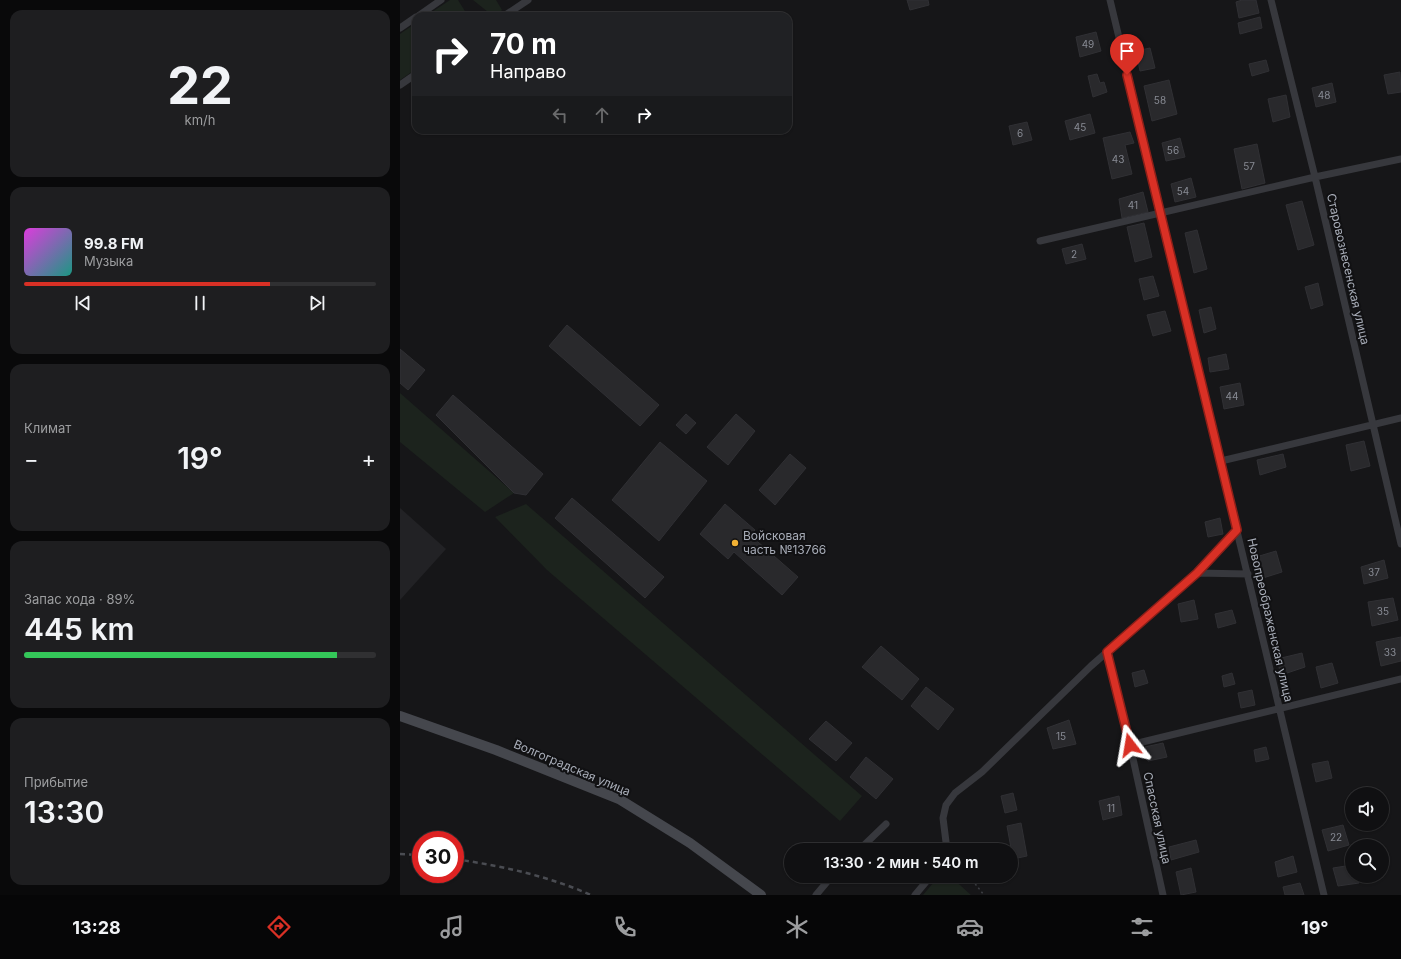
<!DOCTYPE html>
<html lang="ru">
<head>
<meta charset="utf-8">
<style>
  body { margin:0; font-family:Inter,sans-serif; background:#1e1e20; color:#f1f3f6; height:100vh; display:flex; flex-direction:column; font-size:15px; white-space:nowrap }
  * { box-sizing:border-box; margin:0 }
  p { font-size:13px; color:#9c9d9f }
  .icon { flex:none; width:22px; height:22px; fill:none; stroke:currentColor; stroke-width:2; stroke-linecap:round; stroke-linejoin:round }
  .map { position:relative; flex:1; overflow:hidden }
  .sheet { display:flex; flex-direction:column; gap:10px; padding:10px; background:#09090a; width:400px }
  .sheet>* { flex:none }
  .banner { position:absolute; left:12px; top:12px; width:380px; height:122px; border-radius:12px; box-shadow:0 1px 3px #0004,0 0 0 1px #303032; background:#202124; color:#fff; overflow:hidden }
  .buttons { position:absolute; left:945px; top:787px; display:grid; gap:8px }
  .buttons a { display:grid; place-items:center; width:44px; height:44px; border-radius:50%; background:#101012; box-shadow:0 1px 3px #0004,0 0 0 1px #303032; font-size:20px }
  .speed { position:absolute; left:12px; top:831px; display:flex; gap:8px; font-size:20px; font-weight:700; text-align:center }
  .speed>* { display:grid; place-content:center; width:52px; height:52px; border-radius:50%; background:#101012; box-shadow:0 1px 3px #0004,0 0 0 1px #303032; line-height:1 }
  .speed .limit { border:6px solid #d22; background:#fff; color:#111 }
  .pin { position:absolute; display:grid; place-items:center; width:34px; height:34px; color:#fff; margin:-41px -17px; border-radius:50% 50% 50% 0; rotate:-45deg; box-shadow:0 0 4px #0007 }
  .pin .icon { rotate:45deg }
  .me { position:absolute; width:44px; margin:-22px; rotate:346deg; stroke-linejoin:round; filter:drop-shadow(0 0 3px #0008) }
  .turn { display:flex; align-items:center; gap:14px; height:84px; padding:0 12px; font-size:18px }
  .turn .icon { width:52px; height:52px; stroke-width:2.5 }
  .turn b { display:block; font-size:28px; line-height:34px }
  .lanes { display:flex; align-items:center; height:38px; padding:0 12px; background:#0003; justify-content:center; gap:20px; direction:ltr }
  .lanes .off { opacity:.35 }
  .big { font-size:30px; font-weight:600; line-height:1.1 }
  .sheet .tile { flex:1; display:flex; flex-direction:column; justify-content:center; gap:6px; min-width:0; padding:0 14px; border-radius:12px; background:#1e1e20 }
  .sheet .dial { align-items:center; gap:0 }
  .dial b { font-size:52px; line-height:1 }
  .song { display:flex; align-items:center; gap:12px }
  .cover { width:48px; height:48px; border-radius:6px; background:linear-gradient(135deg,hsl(300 70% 55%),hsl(170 70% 35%)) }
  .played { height:4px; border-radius:2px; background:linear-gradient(90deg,#d93025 70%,#303032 70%) }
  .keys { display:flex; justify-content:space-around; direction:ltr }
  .heat { display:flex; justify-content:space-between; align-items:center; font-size:22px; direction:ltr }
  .charge { height:6px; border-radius:3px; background:linear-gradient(90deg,#34c759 89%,#303032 0) }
  .trip { position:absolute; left:384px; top:843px; width:234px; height:40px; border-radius:20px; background:#101012; box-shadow:0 1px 3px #0004,0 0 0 1px #303032; font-weight:600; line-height:40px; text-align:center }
  .menu { display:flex; height:64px; justify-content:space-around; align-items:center; background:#060607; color:#9c9d9f }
  .menu .icon { width:28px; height:28px }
  .menu .selected { color:#d93025 }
  .menu b { font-size:18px; color:#f1f3f6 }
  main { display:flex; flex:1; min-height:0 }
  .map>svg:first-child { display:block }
  .built { fill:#222225 }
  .green { fill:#1c231d }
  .building { fill:#29292c; stroke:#303034 }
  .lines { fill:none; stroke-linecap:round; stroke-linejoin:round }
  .path { stroke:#3d3f44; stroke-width:1.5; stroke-dasharray:2 3; stroke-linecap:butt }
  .lane { stroke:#37383d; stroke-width:3.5 }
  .street { stroke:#37383d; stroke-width:7 }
  .secondary { stroke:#45474d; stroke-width:10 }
  .rail { stroke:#4a4c52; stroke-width:2.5; stroke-dasharray:5 4; stroke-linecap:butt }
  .route-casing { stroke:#8d1f18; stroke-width:10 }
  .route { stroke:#d93025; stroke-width:7 }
  .poi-dot { fill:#f2b134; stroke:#111113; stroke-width:1.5 }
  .labels { text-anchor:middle; stroke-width:4; stroke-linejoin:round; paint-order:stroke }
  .number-label { font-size:10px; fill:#888b94 }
  .street-label { font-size:12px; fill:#a8adb8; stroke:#111113 }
  .poi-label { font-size:12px; fill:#a8adb8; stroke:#111113; text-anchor:start }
</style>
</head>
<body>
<main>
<section class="sheet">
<div class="tile dial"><b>22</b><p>km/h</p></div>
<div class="tile">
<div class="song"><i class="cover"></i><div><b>99.8 FM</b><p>Музыка</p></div></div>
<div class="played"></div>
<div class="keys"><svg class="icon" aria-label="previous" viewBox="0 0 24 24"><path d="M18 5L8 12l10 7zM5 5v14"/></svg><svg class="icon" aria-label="pause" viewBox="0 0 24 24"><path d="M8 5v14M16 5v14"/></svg><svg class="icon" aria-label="next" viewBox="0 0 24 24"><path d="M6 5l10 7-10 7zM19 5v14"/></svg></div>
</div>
<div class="tile"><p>Климат</p>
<div class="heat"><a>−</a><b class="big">19°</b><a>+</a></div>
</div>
<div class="tile"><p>Запас хода · 89%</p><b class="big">445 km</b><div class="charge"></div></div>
<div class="tile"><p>Прибытие</p><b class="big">13:30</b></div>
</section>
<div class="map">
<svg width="1001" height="895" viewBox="0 0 1001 895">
  <rect width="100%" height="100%" fill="#161618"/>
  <!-- built -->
  <path class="built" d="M0,508L46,549L0,600Z"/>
  <!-- green -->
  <path class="green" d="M50,0H58L68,16H26Z
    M73,0H96L102,10L96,16H93Z
    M16,23V69L0,80V34Z
    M0,393L114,493L85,512L0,442Z
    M126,504L462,796L440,821L147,570L95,517Z
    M539,876H550L571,895H523Z"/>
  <!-- building -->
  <path class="building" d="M507,0H528L529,5L510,10Z
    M842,0H856L859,13L839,18L836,2Z
    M860,17L862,28L840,34L838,23Z
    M696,32L701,51L680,57L676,37Z
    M750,48L755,68L740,71L736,51Z
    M866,60L869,71L852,76L849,64Z
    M1000,72L1001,92L988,94L984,75Z
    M697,74L700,83L704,82L707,92L693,97L688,76Z
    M769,80L777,114L752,121L744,86Z
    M932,83L936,102L916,107L912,88Z
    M886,95L890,117L873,122L868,99Z
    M690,114L695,133L670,140L665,121Z
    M627,122L632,140L613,145L609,126Z
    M730,132L734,143L725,145L732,174L712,179L703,138Z
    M780,138L785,157L766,161L762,143Z
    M857,144L865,183L842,189L834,149Z
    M791,178L796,197L775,202L771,184Z
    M743,192L748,212L722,218L719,199Z
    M902,201L914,245L898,250L886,205Z
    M744,223L752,257L735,262L727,227Z
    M797,230L807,269L794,273L785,233Z
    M682,244L686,259L666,264L662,249Z
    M753,276L759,296L744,300L739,279Z
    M918,283L923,305L911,309L905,287Z
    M811,307L816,329L804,333L799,310Z
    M765,311L771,331L753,336L747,315Z
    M167,325L259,405L240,426L149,346Z
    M0,349L25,370L8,390L0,383Z
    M826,354L829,369L810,372L808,358Z
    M840,383L844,405L824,409L820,387Z
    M53,395L143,474L126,495L114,493L36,415Z
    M286,414L296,423L286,434L276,425Z
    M336,414L355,431L328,465L307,447Z
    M964,441L970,466L951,471L946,445Z
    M260,442L307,481L259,541L212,500Z
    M390,454L406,468L375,505L359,490Z
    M883,454L886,467L860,475L857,460Z
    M172,498L264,577L245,598L155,518Z
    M325,504L355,530L350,535L398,577L382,595L334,552L328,559L300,534Z
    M820,518L823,534L808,537L805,522Z
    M876,551L882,572L863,578L856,557Z
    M984,560L988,578L964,584L961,567Z
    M993,598L998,620L972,626L968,602Z
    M794,600L798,619L781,622L778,604Z
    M832,610L836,623L818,628L815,614Z
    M1001,637V661L981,666L976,642Z
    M481,646L519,679L502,700L462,667Z
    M902,653L905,667L881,675L877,659Z
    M932,663L938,683L921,688L916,667Z
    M744,670L748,683L735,687L732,673Z
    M832,673L835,684L824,687L822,676Z
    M526,687L554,709L538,730L511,706Z
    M852,690L855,705L841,708L838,693Z
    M669,720L676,744L653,749L647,728Z
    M426,721L452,743L436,761L409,739Z
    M763,743L767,757L748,761L745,747Z
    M866,747L869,759L856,762L854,750Z
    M466,757L493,779L476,799L450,777Z
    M928,761L932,778L916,782L912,764Z
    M613,793L617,810L605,813L601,796Z
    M719,796L722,815L703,820L699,801Z
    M621,823L627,856L613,859L607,826Z
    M943,825L949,845L928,851L922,830Z
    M796,840L799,852L771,860L769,847Z
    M893,856L897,872L878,877L875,862Z
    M952,865V876H957L959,883L938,886L933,868Z
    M791,868L796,892L781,895L776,872Z
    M900,883L904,895H885L883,887Z"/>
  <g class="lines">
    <!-- path -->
    <path class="path" d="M569,876L584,895"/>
    <!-- lane -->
    <path class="lane" d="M113,10L116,16"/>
    <!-- street -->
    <path class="street" d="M710,0L924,895
      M871,0L915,177L1001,544
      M18,16L41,0
      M104,16L128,0
      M0,28L16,17
      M0,85L16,74
      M640,241L915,177L1001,159
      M821,461L1001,418
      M797,573L848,574
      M707,652L730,745L763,895
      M730,745L1001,679
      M459,850L486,824
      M547,850L543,818L546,805L555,793L582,772L691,666L797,573L837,529
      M416,895L432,876
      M515,895L531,876"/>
    <!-- secondary -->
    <path class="secondary" d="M0,716L96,750L219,799L290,843L361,895"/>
    <!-- rail -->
    <path class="rail" d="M0,854L21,855
      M55,859C102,866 148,876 191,895"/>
  </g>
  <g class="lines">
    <defs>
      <path id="route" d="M727,75L837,530L797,573L707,652L730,745"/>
    </defs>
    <!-- route casing -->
    <use href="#route" class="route-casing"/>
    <!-- route -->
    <use href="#route" class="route"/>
  </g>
  <!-- markers -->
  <circle class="poi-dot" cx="335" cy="543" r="4"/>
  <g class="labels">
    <!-- number labels -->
    <g class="number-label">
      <text x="688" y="48">49</text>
      <text x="924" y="99">48</text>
      <text x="760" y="104">58</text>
      <text x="680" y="131">45</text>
      <text x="620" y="137">6</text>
      <text x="773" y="154">56</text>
      <text x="718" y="163">43</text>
      <text x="849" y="170">57</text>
      <text x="783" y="195">54</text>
      <text x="733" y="209">41</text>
      <text x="674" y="258">2</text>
      <text x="832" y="400">44</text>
      <text x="974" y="576">37</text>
      <text x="983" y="615">35</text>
      <text x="990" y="656">33</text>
      <text x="661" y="740">15</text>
      <text x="711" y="812">11</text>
      <text x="936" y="841">22</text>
    </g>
    <!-- street labels -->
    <g class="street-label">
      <text transform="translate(948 269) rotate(77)" y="4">Старовознесенская улица</text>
      <text transform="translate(870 620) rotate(77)" y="4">Новопреображенская улица</text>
      <text transform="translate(172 768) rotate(23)" y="4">Волгоградская улица</text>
      <text transform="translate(757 818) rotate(78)" y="4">Спасская улица</text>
    </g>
    <!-- poi labels -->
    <g class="poi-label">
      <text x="343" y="540">Войсковая<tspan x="343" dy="14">часть №13766</tspan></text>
    </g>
  </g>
</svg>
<div class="buttons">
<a><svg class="icon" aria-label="sound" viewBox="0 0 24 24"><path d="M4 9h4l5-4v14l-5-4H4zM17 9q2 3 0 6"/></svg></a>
<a><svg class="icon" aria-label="search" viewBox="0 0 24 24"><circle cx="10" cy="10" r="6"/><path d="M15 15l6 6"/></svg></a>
</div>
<div class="speed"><div class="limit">30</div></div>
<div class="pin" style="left:727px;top:75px;background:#d93025"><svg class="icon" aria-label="arrive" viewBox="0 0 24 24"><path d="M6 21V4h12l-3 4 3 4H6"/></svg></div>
<svg class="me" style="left:730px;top:745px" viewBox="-20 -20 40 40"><path d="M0-17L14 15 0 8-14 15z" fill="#d93025" stroke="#fff" stroke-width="4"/></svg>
<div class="trip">13:30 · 2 мин · 540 m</div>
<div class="banner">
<div class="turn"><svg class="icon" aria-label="right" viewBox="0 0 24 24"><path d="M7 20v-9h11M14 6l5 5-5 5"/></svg><div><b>70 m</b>Направо</div></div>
<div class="lanes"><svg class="icon off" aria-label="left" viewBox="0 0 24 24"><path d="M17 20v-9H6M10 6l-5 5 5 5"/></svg><svg class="icon off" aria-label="ahead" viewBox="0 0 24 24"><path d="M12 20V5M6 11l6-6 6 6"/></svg><svg class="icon" aria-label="right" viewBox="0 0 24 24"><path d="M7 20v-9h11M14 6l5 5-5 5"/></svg></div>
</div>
</div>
</main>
<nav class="menu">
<b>13:28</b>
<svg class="icon selected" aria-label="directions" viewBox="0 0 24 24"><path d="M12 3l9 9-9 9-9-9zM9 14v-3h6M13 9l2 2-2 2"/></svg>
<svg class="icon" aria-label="music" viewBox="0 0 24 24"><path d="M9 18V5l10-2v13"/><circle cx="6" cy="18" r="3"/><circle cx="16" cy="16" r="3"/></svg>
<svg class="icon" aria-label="phone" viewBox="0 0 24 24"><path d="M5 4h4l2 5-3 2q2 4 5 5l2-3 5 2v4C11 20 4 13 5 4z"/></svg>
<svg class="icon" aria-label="climate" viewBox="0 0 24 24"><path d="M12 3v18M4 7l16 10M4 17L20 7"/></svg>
<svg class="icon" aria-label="car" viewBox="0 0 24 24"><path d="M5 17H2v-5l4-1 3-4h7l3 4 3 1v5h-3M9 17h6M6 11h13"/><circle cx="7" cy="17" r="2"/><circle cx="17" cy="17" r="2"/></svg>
<svg class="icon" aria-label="filters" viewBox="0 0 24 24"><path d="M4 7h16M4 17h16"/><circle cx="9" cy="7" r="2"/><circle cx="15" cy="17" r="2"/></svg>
<b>19°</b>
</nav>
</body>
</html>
